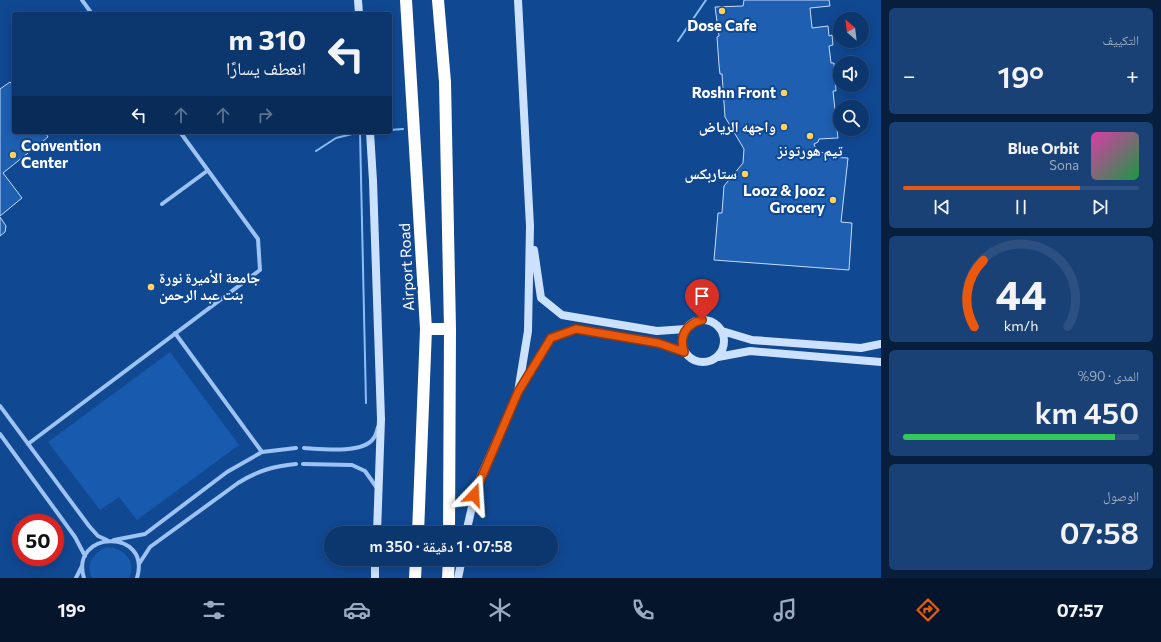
<!DOCTYPE html>
<html lang="ar">
<head>
<meta charset="utf-8">
<style>
  body { margin:0; font-family:Commissioner,"Noto Naskh Arabic",sans-serif; background:#1a4176; color:#f1f3f6; direction:rtl; height:100vh; display:flex; flex-direction:column; font-size:15px; white-space:nowrap }
  * { box-sizing:border-box; margin:0 }
  p { font-size:13px; color:#9aabc2 }
  .icon { flex:none; width:22px; height:22px; fill:none; stroke:currentColor; stroke-width:2; stroke-linecap:round; stroke-linejoin:round }
  .map { position:relative; flex:1; overflow:hidden; direction:ltr }
  .panel { display:flex; flex-direction:column; gap:8px; padding:8px; background:#071e3c; width:280px }
  .panel>* { flex:none }
  .banner { position:absolute; left:12px; top:12px; width:380px; height:122px; border-radius:4px; box-shadow:0 2px 10px #0003,0 0 0 1px #2c5081; direction:rtl; background:#0c366e; color:#f1f3f6; overflow:hidden }
  .needle { width:26px; rotate:332deg }
  .controls { position:absolute; left:833px; top:12px; display:grid; gap:8px }
  .controls a { display:grid; place-items:center; width:36px; height:36px; border-radius:50%; background:#0c366e; box-shadow:0 2px 10px #0003,0 0 0 1px #2c5081; font-size:20px }
  .speed { position:absolute; left:12px; top:514px; display:flex; gap:8px; font-size:20px; font-weight:700; text-align:center }
  .speed>* { display:grid; place-content:center; width:52px; height:52px; border-radius:50%; background:#0c366e; box-shadow:0 2px 10px #0003,0 0 0 1px #2c5081; line-height:1 }
  .speed .limit { border:6px solid #d22; background:#fff; color:#111 }
  .pin { position:absolute; display:grid; place-items:center; width:34px; height:34px; color:#fff; margin:-41px -17px; border-radius:50% 50% 50% 0; rotate:-45deg; box-shadow:0 0 4px #0007 }
  .pin .icon { rotate:45deg }
  .me { position:absolute; width:44px; margin:-22px; rotate:20deg; stroke-linejoin:round; filter:drop-shadow(0 0 3px #0008) }
  .turn { display:flex; align-items:center; gap:14px; height:84px; padding:0 20px; font-size:18px }
  .turn .icon { width:52px; height:52px; stroke-width:2.5 }
  .turn b { display:block; font-size:28px; line-height:34px }
  .lanes { display:flex; align-items:center; height:38px; padding:0 20px; background:#0003; justify-content:center; gap:20px; direction:ltr }
  .lanes .off { opacity:.35 }
  .big { font-size:30px; font-weight:600; line-height:1.1 }
  .panel .widget { flex:1; display:flex; flex-direction:column; justify-content:center; gap:6px; min-width:0; padding:0 14px; border-radius:6px; background:#1a4176 }
  .panel .dial { align-items:center; gap:0 }
  .dial svg { height:104px; overflow:visible; fill:none; stroke:#2c5081; stroke-width:7; stroke-linecap:round; text-anchor:middle }
  .dial text { fill:#f1f3f6; stroke:none }
  .song { display:flex; align-items:center; gap:12px }
  .cover { width:48px; height:48px; border-radius:6px; background:linear-gradient(135deg,hsl(320 70% 55%),hsl(140 70% 35%)) }
  .played { height:4px; border-radius:2px; background:linear-gradient(90deg,#ea580c 75%,#2c5081 75%) }
  .keys { display:flex; justify-content:space-around; direction:ltr }
  .heat { display:flex; justify-content:space-between; align-items:center; font-size:22px; direction:ltr }
  .charge { height:6px; border-radius:3px; background:linear-gradient(90deg,#34c759 90%,#2c5081 0) }
  .trip { position:absolute; left:324px; top:526px; width:234px; height:40px; border-radius:20px; background:#0c366e; box-shadow:0 2px 10px #0003,0 0 0 1px #2c5081; font-weight:600; line-height:40px; text-align:center; direction:rtl }
  .tabs { display:flex; height:64px; justify-content:space-around; align-items:center; background:#05162c; color:#9aabc2 }
  .tabs .icon { width:28px; height:28px }
  .tabs .current { color:#ea580c }
  .tabs b { font-size:18px; color:#f1f3f6 }
  main { display:flex; flex:1; min-height:0 }
  .map>svg:first-child { display:block }
  .green { fill:#185aad }
  .lines { fill:none; stroke-linecap:round; stroke-linejoin:round }
  .stream { stroke:#8ebef7; stroke-width:2 }
  .building { fill:#1e5fb2; stroke:#c4defd }
  .street { stroke:#9cc3f3; stroke-width:4 }
  .secondary { stroke:#cce1fd; stroke-width:8 }
  .highway { stroke:#fff; stroke-width:12 }
  .route-casing { stroke:#983908; stroke-width:10 }
  .route { stroke:#ea580c; stroke-width:7 }
  .poi-dot { fill:#ffd15e; stroke:#104892; stroke-width:1.5 }
  .labels { text-anchor:middle; stroke-width:4; stroke-linejoin:round; paint-order:stroke }
  .poi-label { font-size:15px; font-weight:bold; fill:#fff; stroke:#104892; text-anchor:end }
  .street-label { font-size:15px; fill:#fff; stroke:#104892 }
</style>
</head>
<body>
<main>
<section class="panel">
<div class="widget"><p>التكييف</p>
<div class="heat"><a>−</a><b class="big">19°</b><a>+</a></div>
</div>
<div class="widget">
<div class="song"><i class="cover"></i><div><b>Blue Orbit</b><p>Sona</p></div></div>
<div class="played"></div>
<div class="keys"><svg class="icon" aria-label="previous" viewBox="0 0 24 24"><path d="M18 5L8 12l10 7zM5 5v14"/></svg><svg class="icon" aria-label="pause" viewBox="0 0 24 24"><path d="M8 5v14M16 5v14"/></svg><svg class="icon" aria-label="next" viewBox="0 0 24 24"><path d="M6 5l10 7-10 7zM19 5v14"/></svg></div>
</div>
<div class="widget dial"><svg viewBox="0 0 100 80">
<path d="M14 69A42 42 0 1 1 86 69"/>
<path d="M14 69A42 42 0 0 1 21 18" stroke="#ea580c"/>
<text x="50" y="56" font-size="32" font-weight="700">44</text>
<text x="50" y="72" font-size="11">km/h</text>
</svg></div>
<div class="widget"><p>المدى · 90%</p><b class="big">450 km</b><div class="charge"></div></div>
<div class="widget"><p>الوصول</p><b class="big">07:58</b></div>
</section>
<div class="map">
<svg width="881" height="578" viewBox="0 0 881 578">
  <rect width="100%" height="100%" fill="#104892"/>
  <!-- green -->
  <path class="green" d="M170,352L239,445L137,520L119,497L100,510L48,442Z
    M107,547C124,548 137,561 129,578H92C85,564 94,552 107,547Z"/>
  <g class="lines">
    <!-- stream -->
    <path class="stream" d="M678,41L706,0
      M390,130L403,129
      M360,132L366,403
      M316,151L336,138L360,132"/>
  </g>
  <!-- building -->
  <path class="building" d="M744,0H829L830,6L810,8L812,28L828,26L829,36L832,35L833,45L829,46L831,63H834L836,91H833L838,138L819,139L818,142L814,144L817,152L829,153V157L848,158L841,222L852,223L849,270L714,260L718,213H722L724,186L743,163L744,149L725,117L722,74H720L719,65L717,37L719,36L715,7L743,6Z
    M10,82L14,87V132H45L48,137L3,173L22,198L0,216V89Z
    M0,217L6,226L5,232L0,236Z"/>
  <g class="lines">
    <!-- street -->
    <path class="street" d="M82,0L92,14
      M162,204L207,171
      M175,333L262,452
      M0,406L89,526L98,536L107,540
      M0,434L75,537L85,556
      M28,444L260,270L258,239L180,132
      M304,448C321,449 362,454 373,439C376,436 377,431 378,427
      M303,464L352,465L365,471L377,488
      M114,540L145,534L227,472L262,452L296,448
      M139,564L150,547L238,483C257,471 274,466 296,464
      M76,578L82,566
      M84,578C69,530 152,528 137,578"/>
    <!-- secondary -->
    <path class="secondary" d="M358,0L359,14
      M370,132L373,181L381,419L377,533
      M534,250L541,298L562,315L657,331L686,329
      M682 341a21 21 0 1 1 42 0a21 21 0 1 1-42 0Z
      M722,331L752,340L861,348L881,344
      M718,357L750,351L881,362
      M521,387L551,338L576,329L658,343L684,352
      M466,533L477,485L518,392L528,331L530,226L518,0
      M375,578V559
      M458,578L462,559"/>
    <!-- highway -->
    <path class="highway" d="M406,0L426,329L418,533
      M438,0L445,82L450,329L449,533
      M426,329H450
      M415,578L416,559
      M448,578L449,559"/>
  </g>
  <g class="lines">
    <defs>
      <path id="route" d="M474,495L518,392L551,338L576,329L658,343L684,352C679,336 686,324 702,320"/>
    </defs>
    <!-- route casing -->
    <use href="#route" class="route-casing"/>
    <!-- route -->
    <use href="#route" class="route"/>
  </g>
  <!-- markers -->
  <g class="poi-dot">
    <circle cx="722" cy="11" r="4"/>
    <circle cx="784" cy="93" r="4"/>
    <circle cx="784" cy="127" r="4"/>
    <circle cx="810" cy="136" r="4"/>
    <circle cx="13" cy="155" r="4"/>
    <circle cx="745" cy="174" r="4"/>
    <circle cx="833" cy="200" r="4"/>
    <circle cx="151" cy="287" r="4"/>
  </g>
  <g class="labels">
    <!-- poi labels -->
    <g class="poi-label">
      <text x="722" y="31" text-anchor="middle">Dose Cafe</text>
      <text x="776" y="98">Roshn Front</text>
      <text x="776" y="132">واجهه الرياض</text>
      <text x="21" y="151" text-anchor="start">Convention<tspan x="21" dy="17">Center</tspan></text>
      <text x="810" y="156" text-anchor="middle">تيم هورتونز</text>
      <text x="737" y="179">ستاربكس</text>
      <text x="825" y="196">Looz &amp; Jooz<tspan x="825" dy="17">Grocery</tspan></text>
      <text x="159" y="283" text-anchor="start">جامعة الأميرة نورة<tspan x="159" dy="17">بنت عبد الرحمن</tspan></text>
    </g>
    <!-- street labels -->
    <g class="street-label">
      <text transform="translate(407 267) rotate(-93)" y="5">Airport Road</text>
    </g>
  </g>
</svg>
<div class="controls">
<a><svg class="needle" viewBox="-14 -14 28 28"><path d="M0-13l5 13h-10z" fill="#e53935"/><path d="M0 13l5-13h-10z" fill="#9aabc2"/></svg></a>
<a><svg class="icon" aria-label="sound" viewBox="0 0 24 24"><path d="M4 9h4l5-4v14l-5-4H4zM17 9q2 3 0 6"/></svg></a>
<a><svg class="icon" aria-label="search" viewBox="0 0 24 24"><circle cx="10" cy="10" r="6"/><path d="M15 15l6 6"/></svg></a>
</div>
<div class="speed"><div class="limit">50</div></div>
<div class="pin" style="left:702px;top:320px;background:#d93025"><svg class="icon" aria-label="arrive" viewBox="0 0 24 24"><path d="M6 21V4h12l-3 4 3 4H6"/></svg></div>
<svg class="me" style="left:474px;top:495px" viewBox="-20 -20 40 40"><path d="M0-17L14 15 0 8-14 15z" fill="#ea580c" stroke="#fff" stroke-width="4"/></svg>
<div class="trip">07:58 · 1 دقيقة · 350 m</div>
<div class="banner">
<div class="turn"><svg class="icon" aria-label="left" viewBox="0 0 24 24"><path d="M17 20v-9H6M10 6l-5 5 5 5"/></svg><div><b>310 m</b>انعطف يسارًا</div></div>
<div class="lanes"><svg class="icon" aria-label="left" viewBox="0 0 24 24"><path d="M17 20v-9H6M10 6l-5 5 5 5"/></svg><svg class="icon off" aria-label="ahead" viewBox="0 0 24 24"><path d="M12 20V5M6 11l6-6 6 6"/></svg><svg class="icon off" aria-label="ahead" viewBox="0 0 24 24"><path d="M12 20V5M6 11l6-6 6 6"/></svg><svg class="icon off" aria-label="right" viewBox="0 0 24 24"><path d="M7 20v-9h11M14 6l5 5-5 5"/></svg></div>
</div>
</div>
</main>
<nav class="tabs">
<b>07:57</b>
<svg class="icon current" aria-label="directions" viewBox="0 0 24 24"><path d="M12 3l9 9-9 9-9-9zM9 14v-3h6M13 9l2 2-2 2"/></svg>
<svg class="icon" aria-label="music" viewBox="0 0 24 24"><path d="M9 18V5l10-2v13"/><circle cx="6" cy="18" r="3"/><circle cx="16" cy="16" r="3"/></svg>
<svg class="icon" aria-label="phone" viewBox="0 0 24 24"><path d="M5 4h4l2 5-3 2q2 4 5 5l2-3 5 2v4C11 20 4 13 5 4z"/></svg>
<svg class="icon" aria-label="climate" viewBox="0 0 24 24"><path d="M12 3v18M4 7l16 10M4 17L20 7"/></svg>
<svg class="icon" aria-label="car" viewBox="0 0 24 24"><path d="M5 17H2v-5l4-1 3-4h7l3 4 3 1v5h-3M9 17h6M6 11h13"/><circle cx="7" cy="17" r="2"/><circle cx="17" cy="17" r="2"/></svg>
<svg class="icon" aria-label="filters" viewBox="0 0 24 24"><path d="M4 7h16M4 17h16"/><circle cx="9" cy="7" r="2"/><circle cx="15" cy="17" r="2"/></svg>
<b>19°</b>
</nav>
</body>
</html>
